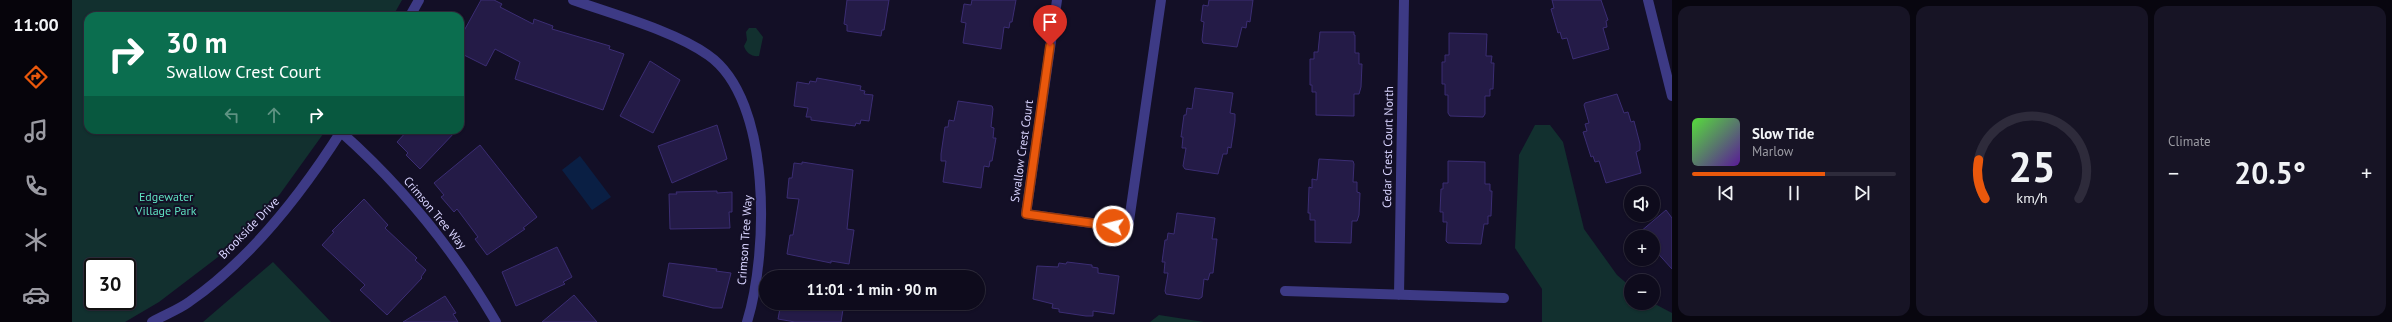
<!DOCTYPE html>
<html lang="en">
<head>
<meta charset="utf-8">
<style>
  body { margin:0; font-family:"PT Sans",sans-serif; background:#171425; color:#f1f3f6; height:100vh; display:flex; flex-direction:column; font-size:15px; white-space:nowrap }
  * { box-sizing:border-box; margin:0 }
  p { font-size:13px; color:#9b9ba3 }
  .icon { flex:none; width:22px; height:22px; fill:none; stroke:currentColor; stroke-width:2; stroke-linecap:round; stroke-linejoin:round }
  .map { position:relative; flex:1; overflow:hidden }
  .details { display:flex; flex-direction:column; gap:6px; padding:6px; background:#08060f; width:720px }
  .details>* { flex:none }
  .hud { position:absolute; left:12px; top:12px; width:380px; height:122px; border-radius:12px; box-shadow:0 1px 3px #0004,0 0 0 1px #2e2b3b; background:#0b6e4f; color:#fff; overflow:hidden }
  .controls { position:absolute; left:1552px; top:186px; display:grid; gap:8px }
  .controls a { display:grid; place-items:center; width:36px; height:36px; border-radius:50%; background:#0e0b1c; box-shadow:0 1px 3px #0004,0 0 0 1px #2e2b3b; font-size:20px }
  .speed { position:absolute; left:12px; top:258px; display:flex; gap:8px; font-size:20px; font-weight:700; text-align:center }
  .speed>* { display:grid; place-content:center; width:52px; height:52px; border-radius:50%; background:#0e0b1c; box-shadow:0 1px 3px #0004,0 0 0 1px #2e2b3b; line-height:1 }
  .speed .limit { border:2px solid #111; border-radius:6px; background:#fff; color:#111 }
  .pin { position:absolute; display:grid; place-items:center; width:34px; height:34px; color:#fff; margin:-41px -17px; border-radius:50% 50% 50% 0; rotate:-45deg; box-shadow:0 0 4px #0007 }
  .pin .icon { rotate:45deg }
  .me { position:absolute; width:44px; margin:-22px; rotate:278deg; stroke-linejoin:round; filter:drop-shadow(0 0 3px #0008) }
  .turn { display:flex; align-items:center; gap:14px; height:84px; padding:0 16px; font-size:18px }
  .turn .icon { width:52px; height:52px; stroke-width:2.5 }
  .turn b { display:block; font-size:28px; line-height:34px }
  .lanes { display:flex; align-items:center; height:38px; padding:0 16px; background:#0003; justify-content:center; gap:20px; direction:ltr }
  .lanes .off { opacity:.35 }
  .big { font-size:30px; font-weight:800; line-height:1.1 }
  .details .tile { flex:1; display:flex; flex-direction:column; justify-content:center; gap:6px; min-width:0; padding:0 14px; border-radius:12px; background:#171425 }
  .details .dial { align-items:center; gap:0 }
  .dial svg { height:104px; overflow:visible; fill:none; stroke:#2e2b3b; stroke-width:7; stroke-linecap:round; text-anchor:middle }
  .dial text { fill:#f1f3f6; stroke:none }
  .song { display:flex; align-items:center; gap:12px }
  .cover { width:48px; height:48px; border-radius:6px; background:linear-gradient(135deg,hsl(110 70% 55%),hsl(270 70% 35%)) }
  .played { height:4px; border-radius:2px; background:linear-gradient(90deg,#ea580c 65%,#2e2b3b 65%) }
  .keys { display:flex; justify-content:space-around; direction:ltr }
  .heat { display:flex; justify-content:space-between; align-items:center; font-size:22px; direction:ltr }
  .details .tiles { flex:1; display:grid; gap:6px; grid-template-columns:repeat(3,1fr) }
  .trip { position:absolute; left:687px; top:270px; width:226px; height:40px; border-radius:20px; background:#0e0b1c; box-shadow:0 1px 3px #0004,0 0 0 1px #2e2b3b; font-weight:800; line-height:40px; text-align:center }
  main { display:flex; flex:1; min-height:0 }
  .dock { display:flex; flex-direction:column; width:72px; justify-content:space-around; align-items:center; background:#06040b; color:#9b9ba3 }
  .dock .icon { width:28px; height:28px }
  .dock .current { color:#ea580c }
  .dock b { font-size:18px; color:#f1f3f6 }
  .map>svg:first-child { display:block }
  .green { fill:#12302f; fill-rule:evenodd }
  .water { fill:#0a1f44 }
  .building { fill:#241b47; stroke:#3b2d73 }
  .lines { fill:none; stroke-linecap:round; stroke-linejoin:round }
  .street { stroke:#3d3a85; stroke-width:10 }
  .route-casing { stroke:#983908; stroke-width:10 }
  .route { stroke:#ea580c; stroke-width:7 }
  .labels { text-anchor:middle; stroke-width:4; stroke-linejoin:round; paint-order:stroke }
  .street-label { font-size:12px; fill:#d9d4ff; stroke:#130f26 }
  .park-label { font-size:12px; fill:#5fe0c0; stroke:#130f26 }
</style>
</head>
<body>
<main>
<nav class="dock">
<b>11:00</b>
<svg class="icon current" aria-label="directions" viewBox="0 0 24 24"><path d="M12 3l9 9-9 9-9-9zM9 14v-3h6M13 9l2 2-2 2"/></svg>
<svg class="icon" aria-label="music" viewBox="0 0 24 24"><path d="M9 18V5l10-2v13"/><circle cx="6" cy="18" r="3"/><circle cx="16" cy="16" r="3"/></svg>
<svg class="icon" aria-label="phone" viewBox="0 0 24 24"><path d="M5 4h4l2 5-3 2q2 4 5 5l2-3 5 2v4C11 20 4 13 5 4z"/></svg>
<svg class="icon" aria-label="climate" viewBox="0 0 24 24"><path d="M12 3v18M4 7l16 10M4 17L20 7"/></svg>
<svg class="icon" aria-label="car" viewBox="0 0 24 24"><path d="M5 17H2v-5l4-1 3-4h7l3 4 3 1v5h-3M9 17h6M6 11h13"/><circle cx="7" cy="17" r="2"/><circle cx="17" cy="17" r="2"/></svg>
</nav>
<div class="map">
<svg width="1600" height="322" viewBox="0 0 1600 322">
  <rect width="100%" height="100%" fill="#130f26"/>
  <!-- green -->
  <path class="green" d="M0,0H330L321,16H16V130H254L208,194L150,254L87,302L53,322H0ZM21,267H55V301H21Z
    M677,28H684L691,37L687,56C680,57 674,53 672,46L675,40L674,32Z
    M1463,125H1478L1491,142L1512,229L1545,275L1559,287V303H1581L1600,313V322H1470V289L1443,248L1447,155Z
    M201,262L259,322H131Z
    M1087,315L1132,322H1078Z"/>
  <!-- water -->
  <path class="water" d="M508,156L539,197L520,210L490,170Z"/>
  <!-- building -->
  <path class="building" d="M409,0H422L430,4L428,7L461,24L462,19L481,26L480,29L538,46L537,49L552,54L531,110L443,79L448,62L423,49L414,66L388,53V38Z
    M775,0H817L812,30H810L809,36L775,31V25L772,24Z
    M900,0H944L940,22H938L937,28L932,27L929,49L891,43L894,23L889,22L892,4L899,5Z
    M1137,0H1181L1178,22L1175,21L1174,28L1170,27L1165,47L1131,43L1130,40L1132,22L1129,21L1131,5L1136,6Z
    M1480,0H1529L1536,20L1534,21L1535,27L1531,28L1537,49L1501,59L1495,38L1490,39L1488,32L1486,33L1479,9L1482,8Z
    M1248,32H1282V35H1283V53H1287V64H1290L1289,87L1287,94H1282V116L1244,115V92H1240V85H1238V59H1242V52H1246Z
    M1377,33L1415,34L1414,56H1420L1419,63H1422L1421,89H1418V96H1413V114L1411,117L1378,116L1376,113V95H1373V84H1370V62H1373V55H1377Z
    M578,61L608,80L581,133L548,116Z
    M745,78L789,86L788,90L793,91L792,94L801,95L797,121L789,120L788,124L784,123L783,126L739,120V117H734L736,108L722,106L725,82L737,84L738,81L744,82Z
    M1123,88L1161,93L1158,113L1163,114V121L1159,148L1156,147L1155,154H1151L1146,174L1113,169L1111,166L1114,148H1110L1111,137H1109L1112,115H1114L1115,108L1120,109Z
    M1545,94L1552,113L1556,112L1559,122L1562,121L1568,144V150L1564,152L1569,173L1534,183L1527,161L1523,162L1521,156L1519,157L1511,132L1515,131L1513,124L1517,123L1512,105L1513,103Z
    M886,101L920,106L921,109L919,127L922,128L921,138H924L920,161H918L917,167L912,166L909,188L871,182L874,161H869V154L873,127H876L877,120L882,121Z
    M645,125L655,159L600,183L586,146Z
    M336,130H385L348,169L334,155L336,153L325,142Z
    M408,145L465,217L451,228L453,229L415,255L403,239L406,237L385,209L382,212L369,197L372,195L362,183Z
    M1247,159L1281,161L1282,164L1281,182H1285V192L1288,193L1287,215L1285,221H1280L1279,243L1243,242V220H1238V213H1236L1237,187L1240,188V179L1245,180Z
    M1376,161L1413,162V184H1418V191H1420L1419,216H1416V224H1412L1409,244L1376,243L1374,241L1375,222H1371V212H1368L1369,189H1371V183H1376Z
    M730,162L781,170L775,229L782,230L777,264L759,261V263L715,254L718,235H721L727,199L715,198L717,178H720L722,163L730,164Z
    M645,191V193L660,192V212H657L658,228L598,229L597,194H605L604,192Z
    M292,199L316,225L313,228L345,258L343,260L354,270L349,277L350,278L315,315L288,290L293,285L250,245L262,232L260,231Z
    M1594,210L1600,218V269L1581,248V237H1571L1569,235L1568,232Z
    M1105,213L1143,218L1140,239H1145L1141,273H1138L1136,280L1132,279L1130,297L1127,299L1094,294L1093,291L1096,273H1092L1093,262H1090L1093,240H1095L1096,233L1102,234Z
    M485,247L500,277L491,282L493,284L444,306L430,272Z
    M995,262L1020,265V267L1026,268V273L1047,276L1042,314L1021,311V316H1014L987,312V309L980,308L981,304L961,299L965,266L986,267L987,263L994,264Z
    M597,263L645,269L644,271L659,273L650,308H641L591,296Z
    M502,295L525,322H470Z
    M373,296L384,313L381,314L386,322H331Z
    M709,303H772L769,322H723L706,319Z"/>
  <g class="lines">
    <!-- street -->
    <path class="street" d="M501,0C540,14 603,31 636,55C701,100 696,255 675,322
      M985,0L954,214L1056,228L1089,0
      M1576,0L1600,96
      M338,16L347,0
      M269,132C331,187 382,250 424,322
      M1213,291L1432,298
      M1327,295L1332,0
      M80,322C92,315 106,310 117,302C179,259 230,193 270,130"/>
  </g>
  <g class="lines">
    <defs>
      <path id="route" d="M978,46L954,214L1041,226"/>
    </defs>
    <!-- route casing -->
    <use href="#route" class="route-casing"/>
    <!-- route -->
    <use href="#route" class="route"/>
  </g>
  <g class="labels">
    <!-- street labels -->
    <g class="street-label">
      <text transform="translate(1316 147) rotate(-89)" y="4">Cedar Crest Court North</text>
      <text transform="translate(950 151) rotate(-82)" y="4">Swallow Crest Court</text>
      <text transform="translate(363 213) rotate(50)" y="4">Crimson Tree Way</text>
      <text transform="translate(177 228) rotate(-46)" y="4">Brookside Drive</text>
      <text transform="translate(673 240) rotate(-86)" y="4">Crimson Tree Way</text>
    </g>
    <!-- park labels -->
    <g class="park-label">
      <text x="94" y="201">Edgewater<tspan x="94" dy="14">Village Park</tspan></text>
    </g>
  </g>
</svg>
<div class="controls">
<a><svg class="icon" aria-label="sound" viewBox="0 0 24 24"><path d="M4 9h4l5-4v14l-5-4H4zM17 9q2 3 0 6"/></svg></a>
<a>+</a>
<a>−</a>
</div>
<div class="speed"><div class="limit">30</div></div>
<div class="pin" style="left:978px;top:46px;background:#d93025"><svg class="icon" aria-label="arrive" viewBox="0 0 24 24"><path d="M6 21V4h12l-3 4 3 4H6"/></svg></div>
<svg class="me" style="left:1041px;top:226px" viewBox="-20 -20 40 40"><circle r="17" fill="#ea580c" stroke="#fff" stroke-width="3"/><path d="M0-11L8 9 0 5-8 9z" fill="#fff"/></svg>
<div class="trip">11:01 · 1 min · 90 m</div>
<div class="hud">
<div class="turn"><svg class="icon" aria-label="right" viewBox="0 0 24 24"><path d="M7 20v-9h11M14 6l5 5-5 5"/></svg><div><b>30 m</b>Swallow Crest Court</div></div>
<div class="lanes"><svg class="icon off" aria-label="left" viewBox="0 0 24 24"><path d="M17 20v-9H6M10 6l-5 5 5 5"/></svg><svg class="icon off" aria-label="ahead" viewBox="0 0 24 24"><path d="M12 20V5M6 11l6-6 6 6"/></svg><svg class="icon" aria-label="right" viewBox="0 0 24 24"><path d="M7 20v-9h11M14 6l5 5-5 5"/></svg></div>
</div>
</div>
<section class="details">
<div class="tiles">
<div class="tile">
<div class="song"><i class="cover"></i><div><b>Slow Tide</b><p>Marlow</p></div></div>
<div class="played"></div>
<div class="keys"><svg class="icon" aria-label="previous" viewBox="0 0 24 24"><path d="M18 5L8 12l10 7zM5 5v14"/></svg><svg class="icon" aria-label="pause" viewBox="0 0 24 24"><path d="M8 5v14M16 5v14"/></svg><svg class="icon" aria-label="next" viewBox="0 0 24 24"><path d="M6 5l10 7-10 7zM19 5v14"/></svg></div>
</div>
<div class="tile dial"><svg viewBox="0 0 100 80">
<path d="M14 69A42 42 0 1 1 86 69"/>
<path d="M14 69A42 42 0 0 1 9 39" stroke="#ea580c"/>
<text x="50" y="56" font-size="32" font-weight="700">25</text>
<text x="50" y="72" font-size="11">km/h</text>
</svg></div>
<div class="tile"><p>Climate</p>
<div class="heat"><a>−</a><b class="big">20.5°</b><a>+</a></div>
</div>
</div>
</section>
</main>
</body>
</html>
